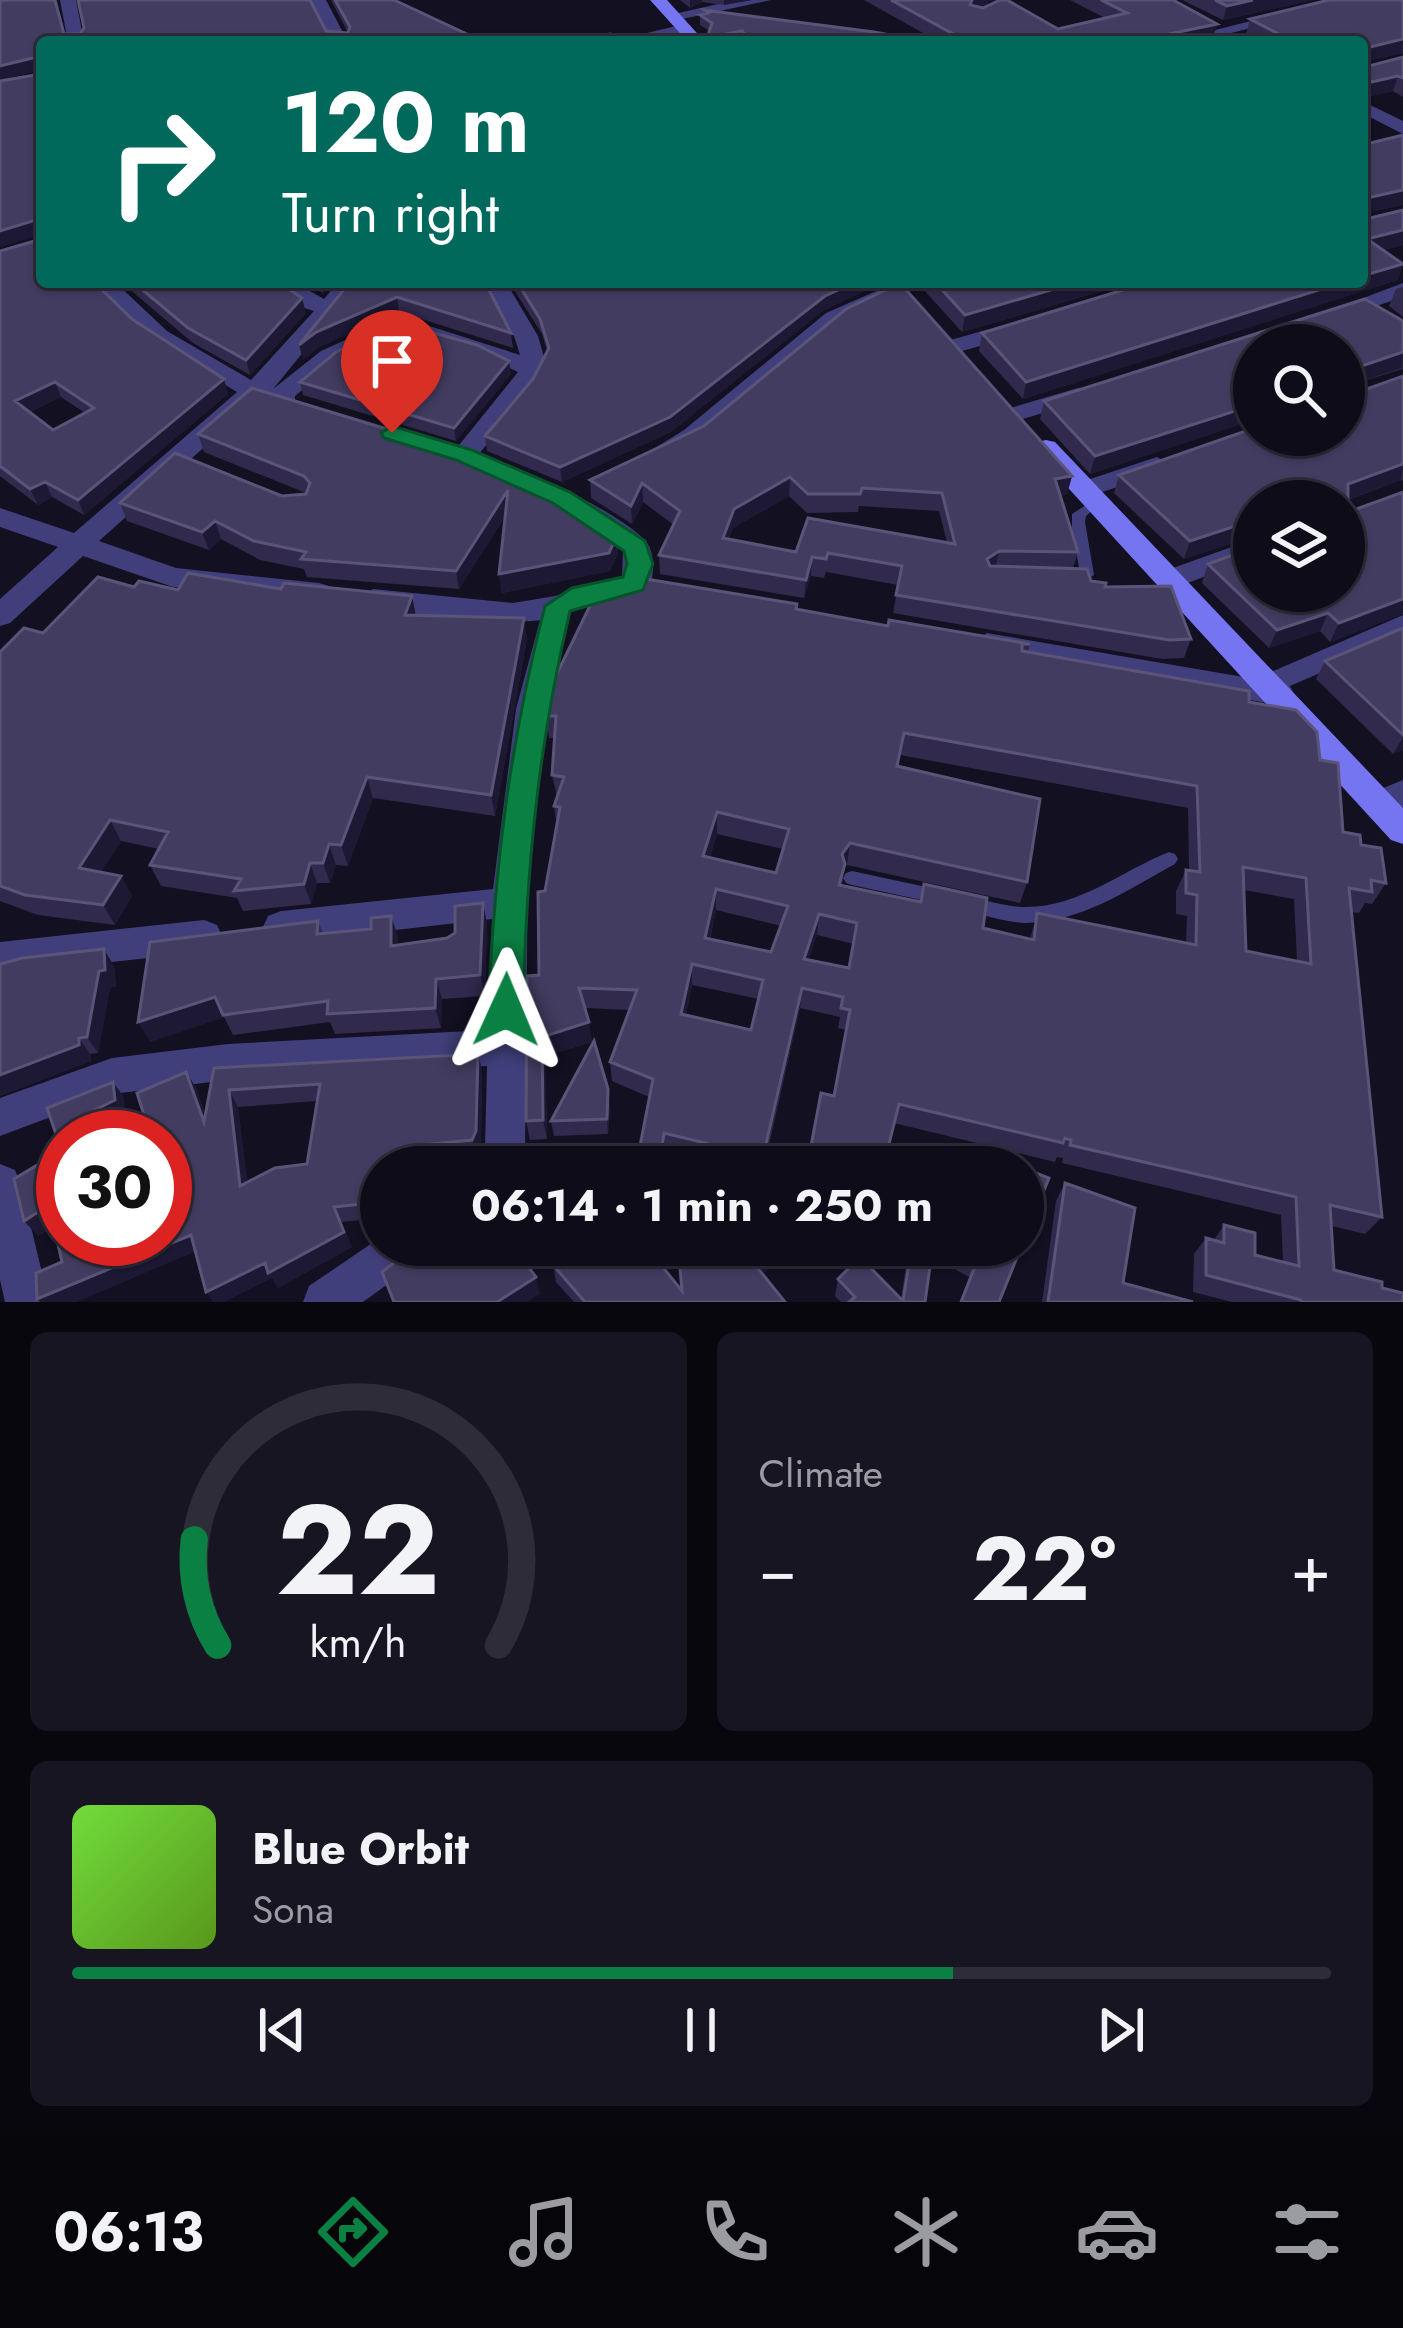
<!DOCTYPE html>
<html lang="en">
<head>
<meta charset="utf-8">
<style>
  body { margin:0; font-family:Jost,sans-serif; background:#171522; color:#f1f3f6; height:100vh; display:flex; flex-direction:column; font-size:45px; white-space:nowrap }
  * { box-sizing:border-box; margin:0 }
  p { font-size:39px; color:#9b9ba2 }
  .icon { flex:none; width:66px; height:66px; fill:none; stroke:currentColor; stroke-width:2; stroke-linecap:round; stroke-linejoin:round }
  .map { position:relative; height:1302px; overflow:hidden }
  .sheet { display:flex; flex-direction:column; gap:30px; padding:30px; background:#08070e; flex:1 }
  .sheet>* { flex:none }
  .hud { position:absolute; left:36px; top:36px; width:1332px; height:252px; border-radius:12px; box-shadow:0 3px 9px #0004,0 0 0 3px #2e2c38; background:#00695c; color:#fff; overflow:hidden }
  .tools { position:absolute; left:1233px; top:324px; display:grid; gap:24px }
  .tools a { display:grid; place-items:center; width:132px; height:132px; border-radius:50%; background:#0e0c19; box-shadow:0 3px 9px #0004,0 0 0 3px #2e2c38; font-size:60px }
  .speed { position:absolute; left:36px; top:1110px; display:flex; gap:24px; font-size:60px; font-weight:700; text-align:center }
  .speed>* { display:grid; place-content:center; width:156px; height:156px; border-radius:50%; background:#0e0c19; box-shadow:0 3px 9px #0004,0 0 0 3px #2e2c38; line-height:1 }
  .speed .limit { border:18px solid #d22; background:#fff; color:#111 }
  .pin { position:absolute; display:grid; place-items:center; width:102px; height:102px; color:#fff; margin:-123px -51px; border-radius:50% 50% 50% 0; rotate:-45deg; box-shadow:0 0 12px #0007 }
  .pin .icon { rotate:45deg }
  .me { position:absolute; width:132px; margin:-66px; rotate:1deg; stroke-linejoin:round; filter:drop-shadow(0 0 9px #0008) }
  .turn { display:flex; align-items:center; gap:42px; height:252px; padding:0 48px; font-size:54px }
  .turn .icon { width:156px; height:156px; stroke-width:2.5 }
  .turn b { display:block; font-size:84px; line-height:102px }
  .big { font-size:90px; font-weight:700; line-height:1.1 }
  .sheet .widget { flex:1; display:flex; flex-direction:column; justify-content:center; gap:18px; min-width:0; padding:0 42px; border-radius:18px; background:#171522 }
  .sheet .dial { align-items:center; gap:0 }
  .dial svg { height:312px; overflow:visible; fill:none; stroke:#2e2c38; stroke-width:7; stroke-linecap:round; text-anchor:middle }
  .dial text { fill:#f1f3f6; stroke:none }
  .song { display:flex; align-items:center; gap:36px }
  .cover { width:144px; height:144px; border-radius:18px; background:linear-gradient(135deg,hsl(100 70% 55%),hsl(90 70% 35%)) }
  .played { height:12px; border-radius:6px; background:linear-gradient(90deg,#0b8043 70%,#2e2c38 70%) }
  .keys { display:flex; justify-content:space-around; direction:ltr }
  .heat { display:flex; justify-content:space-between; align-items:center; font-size:66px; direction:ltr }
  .sheet .tiles { flex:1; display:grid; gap:30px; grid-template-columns:1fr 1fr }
  .widget:last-child { grid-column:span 2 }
  .trip { position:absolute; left:360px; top:1146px; width:684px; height:120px; border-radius:60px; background:#0e0c19; box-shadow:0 3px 9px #0004,0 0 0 3px #2e2c38; font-weight:700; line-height:120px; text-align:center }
  .dock { display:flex; height:192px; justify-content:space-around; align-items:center; background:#06050a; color:#9b9ba2 }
  .dock .icon { width:84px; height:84px }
  .dock .selected { color:#0b8043 }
  .dock b { font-size:54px; color:#f1f3f6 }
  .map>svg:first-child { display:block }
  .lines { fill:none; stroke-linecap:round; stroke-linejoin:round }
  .lane { fill:#403f7b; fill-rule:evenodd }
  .street { fill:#403f7b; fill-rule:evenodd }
  .secondary { fill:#7574f1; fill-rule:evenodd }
  .wall { fill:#312a4d; fill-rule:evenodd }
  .shaded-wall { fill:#1d1834 }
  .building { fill:#423c60; stroke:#5a5478; stroke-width:3; fill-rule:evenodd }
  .route { fill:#0b8043; stroke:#07532c; stroke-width:3 }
</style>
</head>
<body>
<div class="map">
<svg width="1403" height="1302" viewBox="0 0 1403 1302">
  <rect width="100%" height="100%" fill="#121021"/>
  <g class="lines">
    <!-- lane -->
    <path class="lane" d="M1095,499L1102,503L1086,516L1085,522L1094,575L1078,585L1071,580L1080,573L1072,530V514Z
      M1169,852L1175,854L1178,859L1175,864C1129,889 1080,923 1025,923C1006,922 987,916 969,912L963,909L960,904L963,899L969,896C988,901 1007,907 1026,907C1080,907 1121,871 1169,852Z
      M852,871L940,890L946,892L949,897L946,902L940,904L852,885L846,883L843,878L846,873Z"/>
    <!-- street -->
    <path class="street" d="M60,0H76L84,42H68Z
      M310,0H326L348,42H332Z
      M736,0H771L673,21L665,16Z
      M1334,0H1363L1219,36L1211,31Z
      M685,24L691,26V32L642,42H608Z
      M1362,101L1403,121V134L1362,113Z
      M91,282H115L167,331L251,380L314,311L298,306L269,282H294L324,299L338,282H361L273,389L321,351L398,316L520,355L514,336L484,282H506L538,336L546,364L531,391L473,461L464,463L451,455L518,372L480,354L400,331L337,361L295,396V406L257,400L99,541L176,568L319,583L329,586L333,593L329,600L319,603L173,587L83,556L10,623L0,626V599L58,547L0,527V508L74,533L237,392L151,340Z
      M897,282H926L842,323L702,440L677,454H659L655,448L684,430L826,313Z
      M1403,283V297L1335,320L1324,313Z
      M1018,321L1026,323V333L955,353L943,346L947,341Z
      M1078,388L1087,390V400L1016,421L1004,414L1007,409Z
      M1157,457L1170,465L1166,471L1084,498L1071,490L1075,484Z
      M525,473C549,479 639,525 649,546C656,560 653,580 648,592L611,598L571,612L548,709L528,864L525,1148L519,1167H477L485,1148L487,1066L228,1080L112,1094L0,1136V1098L112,1058L228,1044L488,1030L492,919L281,943L268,938L263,927L268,916L281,911L493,889L516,709L540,620C508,625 377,623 359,599L373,589L513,603L555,596L622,576L623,551L512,481L516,475Z
      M1254,539V558L1169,590L1155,580L1159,573Z
      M1403,615V637L1290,686L1294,694L1290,702L1279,705L987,655L972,644L987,633L1255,679Z
      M1403,780V808L1378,817L1366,813L1361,804L1366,795Z
      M204,920L217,925L222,936L217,947L204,952L0,974V942Z
      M0,1164L15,1170L21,1185L49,1302H5L0,1280Z
      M381,1237V1245H427L421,1260L363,1302H303L309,1286Z"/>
    <!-- secondary -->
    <path class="secondary" d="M650,0H667L705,42H688Z
      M1046,440L1055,442L1403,808V844L1391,840L1037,454L1033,448L1037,442Z"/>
  </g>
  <!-- wall -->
  <path class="wall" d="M0,0L56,1L65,34L348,33L331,0H394L42,282L132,319L228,394L84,515L52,497L38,505L0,476V251L38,240V235L0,247L41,70L0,80ZM61,397L85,413L53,430L30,412Z
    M680,0H752L724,5L702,2L690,8Z
    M864,0H994L988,1V4L981,8L1058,29L1105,18L1070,0H1173L1213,38L1197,42H939Z
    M1182,0H1313L1223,20Z
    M1403,0V53L1363,62L1369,66L1403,57V97L1393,91L1366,97L1362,95V42H1261L1246,34L1250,19Z
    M704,10L928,42H694V40L708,35L710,31L700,25V15L704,14Z
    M1403,135V205L1366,213V219L1403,210V245L1384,250L1403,262L1398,280L1023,399L979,351L982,333L1362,282V145Z
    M121,282H278L306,313L250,375L193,343Z
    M303,282H334L323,293Z
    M350,282L511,333L513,348L399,312L319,347L303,360Z
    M509,282H884L824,310L671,432L562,482L487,451L485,436L533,379L547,351L542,334Z
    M924,282H1133L962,332L923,289Z
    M1403,287V317L1389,306L1396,289Z
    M1365,299L1403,321V369L1347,386V389L1353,394L1403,376V481L1401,480L1348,500V506L1354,510L1403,492V614L1330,642L1320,631L1269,648L1202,583L1208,564L1254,547V591H1344V501H1254V536L1184,559L1114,493L1119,475L1254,428V435H1344V345H1254V420L1090,474L1040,419L1044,401Z
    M511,374L456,441L303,395L300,382Z
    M198,434L617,535L618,553L610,571L502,593L499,574L505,516L459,589L307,577L304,569L260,560L221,539L209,550L127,521L120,503L306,494V493L204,452Z
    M1072,476L1067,494L1060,496L1078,552L1073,568L1091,581L1105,587L1191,639L1184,658L1162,659L893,613L898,585L826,572L824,578L811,576L804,598L660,574L659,555L674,525L643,502L632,524L591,498L590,480ZM789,496L807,513L858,512L859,506L939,511L947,542L796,552L729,539L733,528Z
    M134,587L178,590L281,589L412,596L416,615L527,639L495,816L373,798L348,866L336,865L330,883H317L311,904L243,911L237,898L161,886L150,865L159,849L121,841L101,872L121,876L132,896L115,925L38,915L0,901V652Z
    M797,610L888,626L1030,644L1028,652L1249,702L1320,760L1343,832L1361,845L1386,883L1372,904L1365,903L1359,913L1351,912L1382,1217L1365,1234L1332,1226L1334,1270L1382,1288L1403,1302H1232L1193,1292L1194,1254L1206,1238L1214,1240L1224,1225L1255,1255L1283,1262L1281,1215L1062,1163L1063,1158L1057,1157L1055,1162L894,1123L887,1152L949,1166L807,1167L834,1096L846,1030L838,1028L840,1017L800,1008L764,1167H728L665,1152L662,1167H640L639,1151L649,1097L612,1081L610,1062L629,1010L585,1008L592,1042L545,1056L547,1139L530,1140L526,1121L545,891L557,827L554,806L557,797L552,775L554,738H549L546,716ZM900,755L1188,808L1189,870H1186L1176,891V914L1187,916L1186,943L1037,913L1030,939L983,928L924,884L920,902L842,886L844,869L847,865L1020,903L1027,882L898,766ZM717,834L783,849L776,873L710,857ZM1244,890L1294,899L1297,961L1246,951ZM716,910L781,926L771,952L710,939ZM817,935L854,944L849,968L808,960ZM692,985L759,999L751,1030L686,1015Z
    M1403,628V750L1393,754L1316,679L1325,661Z
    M483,903L487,924L485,996L442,999L441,1028L335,1034L330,1022L233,1035L224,1017L150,1042L318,921L323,933L398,936V945L447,938L455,933Z
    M0,964L114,966L116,986L110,988L98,1053L90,1054L91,1061L0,1096Z
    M478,1054L482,1071L481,1147L477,1156L407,1163V1167H381V1218L341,1222L352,1247L278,1288L272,1278L195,1252L62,1262L54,1226L38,1236L54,1155L63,1239H165L186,1072L196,1088L205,1114L214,1068ZM317,1101L307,1164L247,1182L238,1107Z
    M610,1105L608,1134L554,1136L551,1121Z
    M1065,1183L1123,1283L1193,1301L1042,1302L1056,1201Z
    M677,1245H783L781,1256L763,1274L785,1302H574L556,1282L553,1265L681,1290Z
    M798,1245H840L838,1255Z
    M878,1245H1022L971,1278L931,1256L925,1302H841L835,1296L838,1279L901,1299L908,1253Z"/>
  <!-- shaded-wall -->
  <path class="shaded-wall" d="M690,0H702V2L690,8Z
    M724,0H752L724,5Z
    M972,0H994L988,1V4L970,13Z
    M1253,0H1313L1223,20L1227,6Z
    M1217,24L1213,38L1197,42H1163L1164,35Z
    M742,31V41L694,42V40Z
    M1403,39L1402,53L1362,62L1366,48Z
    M37,57L41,70L0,80V66Z
    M1398,76L1393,91L1366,97L1372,82Z
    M1403,190V205L1362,214L1367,198Z
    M39,219L42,234L0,247V231Z
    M1403,230V245L1362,255L1367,239Z
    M1403,264L1398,280L1023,399L1026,382L1344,282H1362V276Z
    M320,282H334L323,293Z
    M856,282H884L824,310L671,432L562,482L560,467L825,296Z
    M1078,282H1133L962,332L965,315Z
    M397,297L399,312L319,347L303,360L299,345L316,332Z
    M302,298L306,313L250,375L246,360Z
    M1403,352L1402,368L1344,387L1350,370Z
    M509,361L511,374L456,441L454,428Z
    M224,379L228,394L84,515L78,500Z
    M55,382L61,397L21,416L15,401Z
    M1254,405V420L1090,474L1095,456Z
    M1403,464L1401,480L1344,501L1348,484Z
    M1072,476L1067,494L1050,497L1055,479Z
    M790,477L789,496L733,528L722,557L723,538L734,509Z
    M45,482L52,497L38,505L30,489Z
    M642,483L643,502L632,524L631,506Z
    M508,490L511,508L459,589L456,571Z
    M1254,520V536L1184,559L1190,541Z
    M215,521L221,539L209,550L202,532Z
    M617,535L618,553L610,571L502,593L499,574Z
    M999,551L995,569L984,578L987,559Z
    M812,557L811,576L804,598L806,580Z
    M412,596L416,618L405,615Z
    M1403,599V614L1330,642L1339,623Z
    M1328,613L1320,631L1269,648L1277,630Z
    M524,618L527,639L495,816L491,795Z
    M1403,737V750L1393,754Z
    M367,777L373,798L348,866L341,845Z
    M717,812V834L703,877V856Z
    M110,820L121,841L91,888L79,868Z
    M850,843L847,865L844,869L837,906L842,854Z
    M329,844L336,865L330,883L323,863Z
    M310,863L317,883L311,904L304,884Z
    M121,876L132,896L115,925L103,905Z
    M716,889V910L705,959V938Z
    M483,903L487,924L485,996L480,975Z
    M819,914L817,935L801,979L804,959Z
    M391,916L398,936L397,967L391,946Z
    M104,949L114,966L116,986L110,988L98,1053L87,1037Z
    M692,964V985L682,1034L681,1014Z
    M436,979L442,999L441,1028L435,1008Z
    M802,988L800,1008L762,1167L763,1157Z
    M215,997L224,1017L150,1042L138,1022Z
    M589,1022L592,1042L545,1056L547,1139L543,1120L542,1037Z
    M79,1038L90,1054L91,1061L0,1096V1075Z
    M478,1054L482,1071L481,1147L477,1156L472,1140Z
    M186,1072L196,1088L214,1138L204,1122Z
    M113,1082L124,1097L126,1116L103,1128L106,1137H76Z
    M608,1089L610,1105L608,1134L607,1119Z
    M229,1090L238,1107L250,1201L240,1186Z
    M664,1133L665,1152L661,1167V1154Z
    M401,1147L407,1163V1167H400Z
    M49,1205L63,1220L38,1236L24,1221Z
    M334,1207L352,1247L278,1288L272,1278L225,1302H213L206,1292L265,1263Z
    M191,1235L201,1249L77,1302H40L37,1299Z
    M511,1245H537L514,1258Z
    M777,1245H783L781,1256L755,1283L756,1266Z
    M536,1277L540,1294L527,1302H497Z"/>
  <!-- building -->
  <path class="building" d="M0,0H55L64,34H80L84,28L78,0H310L326,31L348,33L350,27L335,0H394L484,42H42V282H94L132,319L224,379L78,500L45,482L30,489L0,466V251L38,240L39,219L0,231V81L41,74L42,61L37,57L0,66ZM55,382L94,408L53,430L15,401Z
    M891,0H972L970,5L983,8L1000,0H1007L1058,29L1127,13L1101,0H1173L1217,24L1164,35L1178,42H968Z
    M1215,0H1253L1227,6Z
    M1329,0H1403V39L1366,48L1363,62L1369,66L1403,57V78L1398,76L1372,82L1362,76V42H1294L1250,19Z
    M704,10L874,32L928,42H751L742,31L694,40L708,35L712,23L700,15L708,13Z
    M610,34L634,42H564Z
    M1403,135V190L1367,198L1366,219L1403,210V230L1367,239L1403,264L1362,276V145Z
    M133,282H278L302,298L246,360L188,328Z
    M350,282H485L511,333L397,297L316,332L299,345Z
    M517,282H856L825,296L670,417L560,467L485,436L533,379L549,348L540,319Z
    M935,282H1078L965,315Z
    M1149,282H1344L1026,382L982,333Z
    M900,283L1072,476L1055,479L1078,552L999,551L987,559L990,566L1087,569L1091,581L1106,583L1105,587L1171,586L1191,639L1169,640L896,595L902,566L828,553L826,559L812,557L806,580L659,555L680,511L642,483L631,506L590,480L704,426L846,309ZM790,477L808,494H860L862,488L942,493L955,544L808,518L796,552L723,538L734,509Z
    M1365,299L1403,321V352L1350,370L1347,389L1353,394L1403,376V464L1348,484V506L1354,510L1403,492V599L1339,623L1328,613L1277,630L1208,564L1254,547V591H1344V501H1254V520L1190,541L1119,475L1254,428V435H1344V345H1254V405L1095,456L1044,401Z
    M398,323L477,345L509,361L454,428L300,382L336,352Z
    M252,388L469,454L549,489L617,535L609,553L499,574L508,490L456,571L301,559L306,552L254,541L215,521L202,532L120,503L175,453L282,496L306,494L310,483L304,476L198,434Z
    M188,573L281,589L284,583L412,596L405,615L524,618L491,795L367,777L341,845L329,844L323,863H310L304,884L234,891L241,879L150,865L168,832L110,820L79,868L121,876L103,905L25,895L0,886V652L24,628L43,633L98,577L134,587L139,581L178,590Z
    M646,579L797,604L796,609L888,626L889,620L1030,644H1022V651L1249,691V702L1296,710L1317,732L1320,760L1338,763L1343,832L1360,835L1361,845L1381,848L1386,883L1371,880L1372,892L1349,888L1382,1217L1330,1205L1334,1270L1382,1282V1288L1403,1293V1302H1301V1300L1206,1275V1238L1224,1243V1225L1255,1233V1255L1299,1266L1296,1197L1070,1145L1071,1140L1065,1138L1063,1143L899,1104L887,1152L949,1166L960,1146L1019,1167H807L821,1093L834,1096L850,1010L841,1008L843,997L802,988L763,1157L664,1133L661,1154L639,1151L653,1079L610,1062L637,990L579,988L589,1022L542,1037L543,1120L526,1121L527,976L539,975L538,892L545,891L560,807L554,806L564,777L552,775L556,716H546L550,688L601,583ZM904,733L1197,786L1200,872L1186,870V893L1197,895L1196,945L1037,913L1034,940L983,928L987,898L924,884L921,902L839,885L845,864L842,854L850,843L1027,882L1040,799L897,766ZM717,812L789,829L776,873L703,856ZM1243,867L1306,878L1311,964L1246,951ZM716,889L788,906L771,952L705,938ZM819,914L857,923L849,968L804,959ZM692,964L763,980L751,1030L681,1014Z
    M1403,628V735L1325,661Z
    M483,903L480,975L436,979L435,1008L327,1014L328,1001L223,1015L215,997L138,1022L150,942L318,921L317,934L371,929V918L391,916V946L447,938L455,933V906Z
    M104,949L105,970L99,971L87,1037L79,1038V1045L0,1075V964L22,958Z
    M594,1041L608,1089L607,1119L551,1121Z
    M478,1054L476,1131L472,1140L401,1147L400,1167H381V1202L334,1207L344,1232L268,1273L265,1263L206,1292L191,1235L37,1299L36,1273L62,1262L49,1205L24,1221L14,1179L54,1155L63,1175V1239H165V1137H151L137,1093L186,1072L204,1122L214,1068ZM320,1084L307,1164L275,1168L240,1186L229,1090Z
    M113,1082L115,1100L91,1112L97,1126L76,1137H63V1144L60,1146L47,1108Z
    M573,1150L582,1167H542Z
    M1023,1168L1049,1178L1023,1242Z
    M1065,1183L1135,1208L1123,1283L1193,1302H1048Z
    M417,1245H512L536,1277L497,1302H394L382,1272Z
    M575,1245H645L682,1291L678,1245H777L756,1266L785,1302H585L553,1265Z
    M912,1245H933L925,1302H849L855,1297L838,1279L860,1257L903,1301Z
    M949,1245H1022L999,1302H961L977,1261Z"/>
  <!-- route -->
  <path class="route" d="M392,426L472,450L570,492L645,541L653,564L643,590L570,611C538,746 526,872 523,1010L518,1021L506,1026L493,1021L488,1010C495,866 509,746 545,606L572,588L623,577L627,564L624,551L553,503L456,460L384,438L381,433Z"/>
</svg>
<div class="tools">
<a><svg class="icon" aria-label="search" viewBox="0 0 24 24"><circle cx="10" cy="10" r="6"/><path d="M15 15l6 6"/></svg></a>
<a><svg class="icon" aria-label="layers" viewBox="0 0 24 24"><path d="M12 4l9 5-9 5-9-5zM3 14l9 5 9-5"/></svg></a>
</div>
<div class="speed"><div class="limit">30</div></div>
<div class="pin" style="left:392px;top:433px;background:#d93025"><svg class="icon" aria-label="arrive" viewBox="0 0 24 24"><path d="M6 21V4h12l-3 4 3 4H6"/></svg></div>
<svg class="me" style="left:506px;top:1010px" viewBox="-20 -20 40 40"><path d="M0-17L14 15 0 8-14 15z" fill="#0b8043" stroke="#fff" stroke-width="4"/></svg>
<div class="trip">06:14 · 1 min · 250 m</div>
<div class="hud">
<div class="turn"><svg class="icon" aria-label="right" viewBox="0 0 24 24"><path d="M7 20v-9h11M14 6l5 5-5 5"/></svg><div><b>120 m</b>Turn right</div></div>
</div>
</div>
<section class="sheet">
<div class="tiles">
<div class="widget dial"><svg viewBox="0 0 100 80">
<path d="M14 69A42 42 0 1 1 86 69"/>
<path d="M14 69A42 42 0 0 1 8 42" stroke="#0b8043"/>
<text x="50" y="56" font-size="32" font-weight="700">22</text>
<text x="50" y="72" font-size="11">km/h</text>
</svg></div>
<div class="widget"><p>Climate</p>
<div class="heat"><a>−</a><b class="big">22°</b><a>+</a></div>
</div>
<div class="widget">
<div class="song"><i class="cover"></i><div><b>Blue Orbit</b><p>Sona</p></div></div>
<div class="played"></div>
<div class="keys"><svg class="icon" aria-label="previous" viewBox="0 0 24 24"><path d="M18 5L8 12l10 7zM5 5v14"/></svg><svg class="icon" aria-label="pause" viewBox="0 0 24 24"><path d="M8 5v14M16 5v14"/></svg><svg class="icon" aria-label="next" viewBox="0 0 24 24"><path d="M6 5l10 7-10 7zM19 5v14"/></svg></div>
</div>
</div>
</section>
<nav class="dock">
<b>06:13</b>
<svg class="icon selected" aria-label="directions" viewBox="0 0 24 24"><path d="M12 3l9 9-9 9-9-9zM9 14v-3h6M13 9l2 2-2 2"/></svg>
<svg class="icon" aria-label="music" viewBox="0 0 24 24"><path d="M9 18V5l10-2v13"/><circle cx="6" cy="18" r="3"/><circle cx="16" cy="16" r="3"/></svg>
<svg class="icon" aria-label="phone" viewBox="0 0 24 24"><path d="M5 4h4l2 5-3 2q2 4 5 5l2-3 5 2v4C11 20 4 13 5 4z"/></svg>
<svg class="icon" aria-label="climate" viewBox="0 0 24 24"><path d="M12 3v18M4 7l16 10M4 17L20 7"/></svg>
<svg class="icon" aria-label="car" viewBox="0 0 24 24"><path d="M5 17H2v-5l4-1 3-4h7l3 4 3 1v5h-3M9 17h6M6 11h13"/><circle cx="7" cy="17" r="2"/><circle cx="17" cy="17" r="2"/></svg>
<svg class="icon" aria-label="filters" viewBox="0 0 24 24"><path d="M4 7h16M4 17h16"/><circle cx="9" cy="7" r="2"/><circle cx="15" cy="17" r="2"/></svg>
</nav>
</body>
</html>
